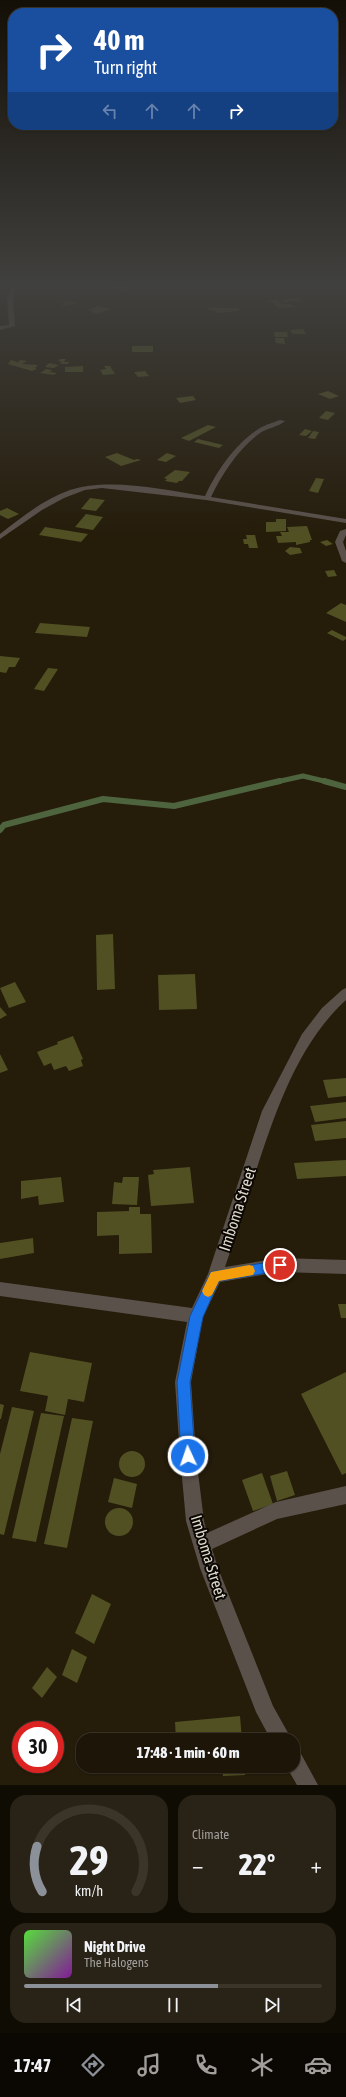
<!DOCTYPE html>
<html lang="en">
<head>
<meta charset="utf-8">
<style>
  body { margin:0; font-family:"Asap Condensed",sans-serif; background:#292216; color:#f1f3f6; height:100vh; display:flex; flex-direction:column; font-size:15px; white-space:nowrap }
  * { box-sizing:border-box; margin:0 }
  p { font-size:13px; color:#a09f9c }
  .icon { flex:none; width:22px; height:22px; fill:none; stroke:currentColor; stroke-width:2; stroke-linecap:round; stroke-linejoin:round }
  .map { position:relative; height:1785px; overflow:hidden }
  .details { display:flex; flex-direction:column; gap:10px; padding:10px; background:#0f0c04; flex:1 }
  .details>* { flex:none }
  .hud { position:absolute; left:8px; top:8px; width:330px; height:122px; border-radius:16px; box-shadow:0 1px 3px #0004,0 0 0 1px #3a3429; background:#1a4fa0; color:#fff; overflow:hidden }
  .speed { position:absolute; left:12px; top:1721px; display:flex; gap:8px; font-size:20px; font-weight:700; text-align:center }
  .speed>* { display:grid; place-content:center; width:52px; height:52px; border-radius:50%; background:#1c1508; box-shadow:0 1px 3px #0004,0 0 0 1px #3a3429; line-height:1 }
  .speed .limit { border:6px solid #d22; background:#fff; color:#111 }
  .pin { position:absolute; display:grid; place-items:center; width:34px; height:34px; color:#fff; margin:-17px; border:2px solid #fff; border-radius:50%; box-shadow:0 1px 4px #0007 }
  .me { position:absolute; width:44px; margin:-22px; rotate:357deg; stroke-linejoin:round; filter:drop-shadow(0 0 3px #0008) }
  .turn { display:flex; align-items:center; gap:14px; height:84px; padding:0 20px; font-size:18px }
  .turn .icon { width:52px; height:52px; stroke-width:2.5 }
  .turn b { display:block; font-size:28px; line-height:34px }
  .lanes { display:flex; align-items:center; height:38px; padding:0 20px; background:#0003; justify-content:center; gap:20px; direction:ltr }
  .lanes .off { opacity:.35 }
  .big { font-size:30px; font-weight:800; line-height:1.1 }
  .details .tile { flex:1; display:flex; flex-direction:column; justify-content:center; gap:6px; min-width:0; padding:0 14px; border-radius:16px; background:#292216 }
  .details .dial { align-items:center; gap:0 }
  .dial svg { height:104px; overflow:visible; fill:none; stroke:#3a3429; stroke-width:7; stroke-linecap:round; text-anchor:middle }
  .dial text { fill:#f1f3f6; stroke:none }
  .song { display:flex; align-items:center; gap:12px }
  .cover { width:48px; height:48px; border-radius:6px; background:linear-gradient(135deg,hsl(110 70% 55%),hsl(290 70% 35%)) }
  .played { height:4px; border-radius:2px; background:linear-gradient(90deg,#8c9099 65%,#3a3429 65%) }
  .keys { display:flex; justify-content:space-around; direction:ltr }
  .heat { display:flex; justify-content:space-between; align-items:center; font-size:22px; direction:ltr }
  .details .tiles { flex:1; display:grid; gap:10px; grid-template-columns:1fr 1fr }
  .tile:last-child { grid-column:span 2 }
  .trip { position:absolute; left:76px; top:1733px; width:224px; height:40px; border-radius:16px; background:#1c1508; box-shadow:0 1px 3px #0004,0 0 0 1px #3a3429; font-weight:800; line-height:40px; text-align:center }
  .tab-bar { display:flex; height:64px; justify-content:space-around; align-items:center; background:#0b0803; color:#a09f9c }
  .tab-bar .icon { width:28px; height:28px }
  .tab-bar .selected { color:#8c9099 }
  .tab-bar b { font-size:18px; color:#f1f3f6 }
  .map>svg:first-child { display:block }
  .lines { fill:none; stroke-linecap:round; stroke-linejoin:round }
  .stream-far1 { stroke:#4d643e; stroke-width:5 }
  .stream { stroke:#4d643e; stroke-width:6 }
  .building { fill:#505023 }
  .minor { fill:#5a514b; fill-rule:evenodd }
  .route { fill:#1a73e8; stroke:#114b97 }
  .slow { fill:#f59e0b }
  .labels { text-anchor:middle; stroke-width:4; stroke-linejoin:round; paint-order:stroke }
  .near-street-label { font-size:16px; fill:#dfd9ce; stroke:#0b0702 }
</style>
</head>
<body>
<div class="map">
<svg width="346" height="1785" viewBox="0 0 346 1785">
  <rect width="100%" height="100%" fill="#251c0a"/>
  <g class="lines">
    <!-- stream-far1 -->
    <path class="stream-far1" d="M276,782L303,776L328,782"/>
    <!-- stream -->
    <path class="stream" d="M324,781L346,787
      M0,830L4,825L103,799L174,806L280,781"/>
  </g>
  <!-- building -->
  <path class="building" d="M113,286H126L133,288L121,291L109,287Z
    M301,298L303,300L284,302L282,300Z
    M269,300H276L282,304H291L295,307L279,308Z
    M65,301H72L77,303L64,306L61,305L65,304L62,302Z
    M98,306L111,309L97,314L88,310Z
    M208,308H238L239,311L217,313L216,311L209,310Z
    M303,329L306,334H293L290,330Z
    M274,332H287L288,337H275Z
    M275,338H284L285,344L276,343Z
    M132,346H153V352H132Z
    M60,359H66L64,362H69L68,364H60L62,362L58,361Z
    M11,360L17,362L14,364L21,360L27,361L22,364L38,365L35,368L37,369L32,371L8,364Z
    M49,363L59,365L54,368L45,367Z
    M83,366V372H65V367Z
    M104,366H110L115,374L103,375L100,370L106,369Z
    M46,369L52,370L50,372L57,373L53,375L40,373Z
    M145,371L149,376L138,377L134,372Z
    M328,391L339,396L330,399L318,394Z
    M193,396L196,400L180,403L176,398Z
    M326,411L335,413L328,420L319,418Z
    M208,425L216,427L189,441L181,438Z
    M305,429L312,431L306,436L299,435Z
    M313,431L319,432L315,439L308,438Z
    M198,439L223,445L219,448L194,442Z
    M117,453L134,460L137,459L141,460L121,466L105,457Z
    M167,453L176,456L166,462L157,460Z
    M175,470L190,472L182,481H179L177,483L165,481L167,479L164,478Z
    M316,478L324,479L318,493L309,491Z
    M90,498L105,500L96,511L81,509Z
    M7,508L19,514L8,519L0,515V511Z
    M86,514L103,517L93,530L75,527Z
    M276,519H286V531L266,532V522H276Z
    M307,526L312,540H310V542L296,545V542L278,543L276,536H282L280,532H289L287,527Z
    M45,527L88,534L81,542L39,535Z
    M246,535H255L258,548H249L248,544H244L243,539H247Z
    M327,540L333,544L326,546L320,542Z
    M290,547L300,548L302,553L290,555L285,551Z
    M334,570L337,576L328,577L325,571Z
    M341,603L346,605V622L326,613Z
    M40,623L90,627L87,637L35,633Z
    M332,630L346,637V639L343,641L327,633Z
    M0,656L20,658L15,667H9L6,673L0,672Z
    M48,668L58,669L44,691L34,689Z
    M113,934L115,989L97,990L96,935Z
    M195,974L197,1009L159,1010L158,975Z
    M15,982L26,1002L9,1008L0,988Z
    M0,1007L7,1015L0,1019Z
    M73,1036L83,1059L81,1060L83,1066L69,1071L66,1066L54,1070L51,1063L44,1066L37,1052L58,1044L57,1042Z
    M0,1054L8,1070L0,1073Z
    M346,1078V1096L328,1098L323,1080Z
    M346,1102V1118L315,1122L310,1106Z
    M346,1121V1138L315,1141L311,1125Z
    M346,1160V1176L297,1179L294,1163Z
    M190,1167L194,1203L151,1206L148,1175L154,1174L153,1170Z
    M61,1177L64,1202L39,1205L38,1196L21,1199V1181Z
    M123,1177H139L137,1205L112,1204L114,1182L122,1183Z
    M129,1207H140V1214H151L152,1253L119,1254V1235L97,1236V1212L129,1211Z
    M33,1238L34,1253L0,1259V1243Z
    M338,1304H346V1318H341Z
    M30,1352L92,1363L84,1402L68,1399L65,1415L45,1411L48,1396L20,1391Z
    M346,1372V1473L342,1475L301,1394Z
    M0,1404L4,1405L1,1419H0Z
    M12,1407L34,1411L4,1535L0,1534V1454Z
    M41,1413L64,1416L36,1542L12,1538Z
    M72,1418L93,1421L67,1548L44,1544Z
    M119 1464a13 13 0 1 1 26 0a13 13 0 1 1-26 0Z
    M287,1471L295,1495L277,1501L270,1476Z
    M262,1473L273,1504L253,1511L242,1480Z
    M114,1478L137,1484L132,1508L108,1502Z
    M105 1522a14 14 0 1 1 28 0a14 14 0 1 1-28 0Z
    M92,1594L111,1604L94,1644L75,1633Z
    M72,1649L87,1657L77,1683L62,1675Z
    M47,1667L57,1677L42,1698L32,1688Z
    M240,1716L242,1740H176L175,1722Z
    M178,1766H215V1767L178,1770Z
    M222,1766H245V1775L223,1776Z"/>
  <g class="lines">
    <!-- minor -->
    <path class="minor" d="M12,286H16L13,299L15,326L0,330V326L9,325L7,299Z
      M280,420L285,421C278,427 268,428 260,433C239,448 222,474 211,497L346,519V523L206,500L102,488L85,490L64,498L42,510L0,539V534C22,517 44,499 70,490C109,477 165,490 205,496C216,472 235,444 257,430C264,425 272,423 280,420Z
      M346,529V535L343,542L346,551V563L342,561L335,542L340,531Z
      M346,988V1000C298,1044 276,1110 256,1171C246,1203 236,1235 225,1267L280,1258L346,1260V1274L280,1272L220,1282L203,1317L191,1382L196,1456L204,1521L207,1533L276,1502L346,1486V1504L277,1519L212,1549L218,1568L273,1706L292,1740H271L256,1712L200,1568L186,1521L180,1456L175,1382L187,1322L0,1296V1282L192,1308L208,1274L262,1111L302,1034L322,1008L342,990Z
      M293,1749L300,1752L318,1785H297L286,1766H293Z"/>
  </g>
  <!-- sky -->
  <linearGradient id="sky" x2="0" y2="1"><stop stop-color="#140f06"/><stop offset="0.53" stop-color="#40403e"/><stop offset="1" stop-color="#40403e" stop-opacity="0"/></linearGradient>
  <rect width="346" height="536" fill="url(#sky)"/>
  <!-- route -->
  <path class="route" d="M280,1260L285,1261L286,1265L285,1269L280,1271L219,1281L203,1317L190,1382L195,1456L193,1461L188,1463L183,1461L181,1456L177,1382L190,1316L211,1272Z"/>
  <!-- slow -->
  <path class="slow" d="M249,1265L253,1266L255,1271L253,1275L219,1281L212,1295L208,1297L204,1295L202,1291L211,1272Z"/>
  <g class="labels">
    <!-- near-street labels -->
    <g class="near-street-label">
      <text transform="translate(237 1209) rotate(-72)" y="6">Imboma Street</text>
      <text transform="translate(209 1557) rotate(73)" y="6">Imboma Street</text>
    </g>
  </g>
</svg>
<div class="speed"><div class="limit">30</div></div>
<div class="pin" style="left:280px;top:1265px;background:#d93025"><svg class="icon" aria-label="arrive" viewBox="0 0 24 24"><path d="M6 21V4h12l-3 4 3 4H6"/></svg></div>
<svg class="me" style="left:188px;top:1456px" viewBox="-20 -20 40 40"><circle r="17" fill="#1a73e8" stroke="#fff" stroke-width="3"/><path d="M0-11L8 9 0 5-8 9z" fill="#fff"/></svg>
<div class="trip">17:48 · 1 min · 60 m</div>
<div class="hud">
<div class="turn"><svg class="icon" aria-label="right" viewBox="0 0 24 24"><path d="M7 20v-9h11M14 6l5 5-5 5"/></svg><div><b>40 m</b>Turn right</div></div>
<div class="lanes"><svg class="icon off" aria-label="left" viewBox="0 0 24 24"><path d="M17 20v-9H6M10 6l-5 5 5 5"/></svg><svg class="icon off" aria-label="ahead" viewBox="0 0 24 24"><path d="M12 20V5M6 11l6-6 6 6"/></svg><svg class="icon off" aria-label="ahead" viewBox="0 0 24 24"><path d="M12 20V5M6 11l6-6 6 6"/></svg><svg class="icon" aria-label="right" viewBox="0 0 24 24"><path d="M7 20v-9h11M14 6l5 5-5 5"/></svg></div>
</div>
</div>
<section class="details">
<div class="tiles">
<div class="tile dial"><svg viewBox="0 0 100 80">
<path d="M14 69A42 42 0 1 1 86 69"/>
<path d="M14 69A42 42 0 0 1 10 34" stroke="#8c9099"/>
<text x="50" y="56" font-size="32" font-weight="700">29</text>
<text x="50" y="72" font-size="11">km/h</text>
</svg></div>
<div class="tile"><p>Climate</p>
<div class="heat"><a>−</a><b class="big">22°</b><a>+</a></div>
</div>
<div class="tile">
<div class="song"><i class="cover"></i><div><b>Night Drive</b><p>The Halogens</p></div></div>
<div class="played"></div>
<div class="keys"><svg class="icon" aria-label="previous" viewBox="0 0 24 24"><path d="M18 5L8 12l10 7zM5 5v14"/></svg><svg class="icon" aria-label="pause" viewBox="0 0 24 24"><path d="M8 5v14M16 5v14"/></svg><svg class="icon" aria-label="next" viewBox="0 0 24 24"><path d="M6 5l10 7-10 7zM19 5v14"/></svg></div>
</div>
</div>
</section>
<nav class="tab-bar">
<b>17:47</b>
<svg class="icon selected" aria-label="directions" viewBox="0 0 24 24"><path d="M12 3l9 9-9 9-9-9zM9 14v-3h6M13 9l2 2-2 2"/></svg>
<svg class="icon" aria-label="music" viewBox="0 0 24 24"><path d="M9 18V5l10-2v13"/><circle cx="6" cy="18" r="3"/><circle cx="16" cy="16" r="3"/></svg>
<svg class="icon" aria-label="phone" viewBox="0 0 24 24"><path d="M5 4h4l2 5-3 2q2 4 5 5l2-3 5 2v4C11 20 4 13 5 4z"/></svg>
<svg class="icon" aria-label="climate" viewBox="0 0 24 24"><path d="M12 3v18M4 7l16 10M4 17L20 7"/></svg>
<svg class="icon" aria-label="car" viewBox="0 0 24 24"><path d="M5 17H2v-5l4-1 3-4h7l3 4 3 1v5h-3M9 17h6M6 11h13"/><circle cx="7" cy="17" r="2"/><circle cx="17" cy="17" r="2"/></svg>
</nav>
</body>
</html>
